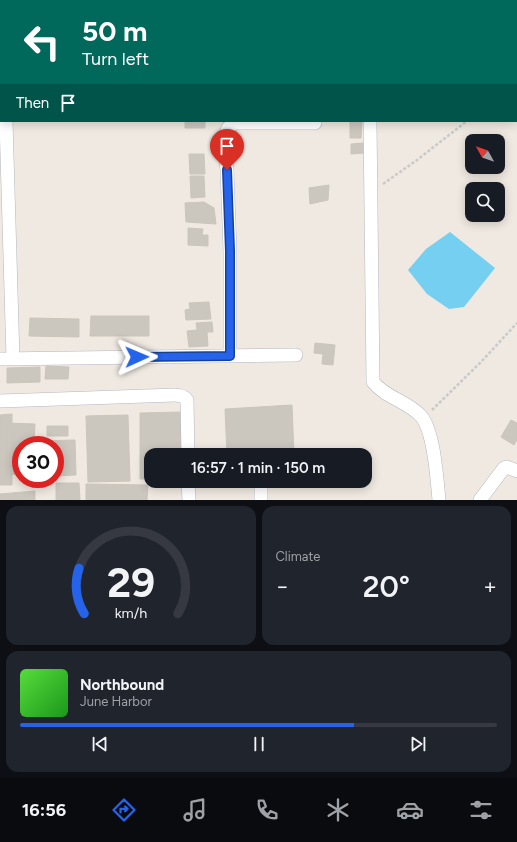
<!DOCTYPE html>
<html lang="en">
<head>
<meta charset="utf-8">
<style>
  body { margin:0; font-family:Figtree,sans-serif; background:#20242c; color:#f1f3f6; height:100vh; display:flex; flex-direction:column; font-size:15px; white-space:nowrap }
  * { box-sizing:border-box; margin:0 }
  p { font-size:13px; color:#9ea1a6 }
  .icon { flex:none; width:22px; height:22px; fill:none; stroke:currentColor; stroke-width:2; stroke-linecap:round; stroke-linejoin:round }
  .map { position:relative; height:500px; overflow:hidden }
  .sheet { display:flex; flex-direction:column; gap:6px; padding:6px; background:#0d0f14; flex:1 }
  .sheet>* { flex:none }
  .hud { position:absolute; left:0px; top:0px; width:517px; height:122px; box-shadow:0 2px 10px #0003; background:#00695c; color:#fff; overflow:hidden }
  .needle { width:26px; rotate:310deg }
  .buttons { position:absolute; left:465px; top:134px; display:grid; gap:8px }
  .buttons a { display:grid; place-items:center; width:40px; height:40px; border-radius:8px; background:#171b24; box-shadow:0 2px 10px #0003; font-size:20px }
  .speed { position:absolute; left:12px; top:436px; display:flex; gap:8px; font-size:20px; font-weight:700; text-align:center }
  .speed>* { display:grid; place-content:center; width:52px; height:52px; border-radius:50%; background:#171b24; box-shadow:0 2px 10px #0003; line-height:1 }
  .speed .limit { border:6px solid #d22; background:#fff; color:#111 }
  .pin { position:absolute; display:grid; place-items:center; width:34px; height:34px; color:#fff; margin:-41px -17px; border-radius:50% 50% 50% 0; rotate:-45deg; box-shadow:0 0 4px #0007 }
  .pin .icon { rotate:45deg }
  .me { position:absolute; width:44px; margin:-22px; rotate:89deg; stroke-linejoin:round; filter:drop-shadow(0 0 3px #0008) }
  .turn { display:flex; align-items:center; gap:14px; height:84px; padding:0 16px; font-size:18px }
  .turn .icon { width:52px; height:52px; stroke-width:2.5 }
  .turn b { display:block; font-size:28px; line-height:34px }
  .then { display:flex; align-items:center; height:38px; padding:0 16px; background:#0003; gap:8px; font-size:15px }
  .big { font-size:30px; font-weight:600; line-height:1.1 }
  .sheet .widget { flex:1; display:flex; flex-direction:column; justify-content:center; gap:6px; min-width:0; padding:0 14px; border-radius:12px; background:#20242c }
  .sheet .dial { align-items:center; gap:0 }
  .dial svg { height:104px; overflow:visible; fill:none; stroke:#363941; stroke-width:7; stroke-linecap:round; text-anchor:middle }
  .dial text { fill:#f1f3f6; stroke:none }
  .song { display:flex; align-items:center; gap:12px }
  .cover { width:48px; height:48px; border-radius:6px; background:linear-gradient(135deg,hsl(110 70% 55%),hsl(120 70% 35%)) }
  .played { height:4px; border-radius:2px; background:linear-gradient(90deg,#2563eb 70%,#363941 70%) }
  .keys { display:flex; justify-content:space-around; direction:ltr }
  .heat { display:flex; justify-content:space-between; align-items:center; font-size:22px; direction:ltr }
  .sheet .tiles { flex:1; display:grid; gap:6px; grid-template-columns:1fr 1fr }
  .widget:last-child { grid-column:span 2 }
  .trip { position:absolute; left:144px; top:448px; width:228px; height:40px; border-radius:12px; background:#171b24; box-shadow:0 2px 10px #0003; font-weight:600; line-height:40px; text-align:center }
  .menu { display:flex; height:64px; justify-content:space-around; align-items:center; background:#090b0e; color:#9ea1a6 }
  .menu .icon { width:28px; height:28px }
  .menu .on { color:#2563eb }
  .menu b { font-size:18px; color:#f1f3f6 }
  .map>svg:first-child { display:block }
  .water { fill:#75cff0 }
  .building { fill:#cbc7bf; stroke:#cbc5ba }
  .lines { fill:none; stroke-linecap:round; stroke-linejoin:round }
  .minor-casing { stroke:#b4b7c1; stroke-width:14 }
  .path { stroke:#c9c9c9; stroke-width:2.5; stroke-dasharray:3 2; stroke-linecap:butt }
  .minor { stroke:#fff; stroke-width:13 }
  .route-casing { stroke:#184099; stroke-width:10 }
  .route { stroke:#2563eb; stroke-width:7 }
</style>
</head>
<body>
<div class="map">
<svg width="517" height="500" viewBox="0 0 517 500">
  <rect width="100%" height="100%" fill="#efe9e1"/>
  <!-- water -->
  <path class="water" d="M450,232L495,268L464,307L449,309L427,294L408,270L426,249Z"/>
  <!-- building -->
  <path class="building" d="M0,0H3L1,1V18Z
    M32,0H48L32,1Z
    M120,0H137L120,1Z
    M165,0H191L165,1Z
    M203,0H221V1H203Z
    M185,121H205V128H185Z
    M350,121H362L361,138H350Z
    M363,143L364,153L351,154V144Z
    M189,154H204L205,174H190Z
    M190,176H204L205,197L191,198Z
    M329,185L328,200L310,204L309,188Z
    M204,202L214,208L216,224L186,222L185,203Z
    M188,228L203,229L202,235H208V246L188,245Z
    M209,302L211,319L186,320L185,310L190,309L189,303Z
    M91,316H149V336H90Z
    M30,318L79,319V337L29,336Z
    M212,322L213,332H207L208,346L189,347L187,331L197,330L196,323Z
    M315,343L335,345L333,365L322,364L323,354L314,353Z
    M46,366L69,367L68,379H45Z
    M40,367V382L7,383V368Z
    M292,405L294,455H227L225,409Z
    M182,412V455H151V479H140V413Z
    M12,414V485H0V415Z
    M128,415L130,481L88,482L86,416Z
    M511,420L517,423V440L514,445L501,437Z
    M8,423L35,424L34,445H21V475L6,474Z
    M47,426H68V436H47Z
    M75,440L76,475L55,476V445H38V441Z
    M56,483H79L80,500H56Z
    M86,484L148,485L147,500H86Z
    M35,491V500H0V494Z"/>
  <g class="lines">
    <defs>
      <path id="minor" d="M381,1V0
        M6,121L13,359
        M370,121L373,382C386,398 407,401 421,416C434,431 437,479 439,500
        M230,355V251L227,170L224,146L225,136L228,128L234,123H315
        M0,359L296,355
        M0,401L175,395C180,396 184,395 187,400L188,455
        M188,481L189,500
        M261,481V500
        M480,500L504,468L507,467L517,471"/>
    </defs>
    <!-- minor casing -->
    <use href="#minor" class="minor-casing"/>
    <!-- path -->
    <path class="path" d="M516,83L517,82
      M383,184L417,160L467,121
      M432,410L481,362L517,323"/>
    <!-- minor -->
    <use href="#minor" class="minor"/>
  </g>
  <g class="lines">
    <defs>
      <path id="route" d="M137,357L230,356V251L227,170"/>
    </defs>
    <!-- route casing -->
    <use href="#route" class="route-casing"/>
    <!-- route -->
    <use href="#route" class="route"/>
  </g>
</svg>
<div class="buttons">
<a><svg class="needle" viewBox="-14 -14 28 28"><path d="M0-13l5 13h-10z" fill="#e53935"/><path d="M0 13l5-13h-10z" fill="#9ea1a6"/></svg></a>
<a><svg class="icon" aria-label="search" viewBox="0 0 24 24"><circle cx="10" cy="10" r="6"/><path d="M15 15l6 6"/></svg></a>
</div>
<div class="speed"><div class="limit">30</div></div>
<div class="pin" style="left:227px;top:170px;background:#d93025"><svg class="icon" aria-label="arrive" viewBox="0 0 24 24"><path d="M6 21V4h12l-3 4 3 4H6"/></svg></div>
<svg class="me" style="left:137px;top:357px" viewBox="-20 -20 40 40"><path d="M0-17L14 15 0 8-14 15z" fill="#2563eb" stroke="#fff" stroke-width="4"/></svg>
<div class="trip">16:57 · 1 min · 150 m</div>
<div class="hud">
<div class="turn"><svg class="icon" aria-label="left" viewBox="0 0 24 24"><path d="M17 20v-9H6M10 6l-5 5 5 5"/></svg><div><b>50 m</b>Turn left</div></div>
<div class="then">Then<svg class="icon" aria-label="arrive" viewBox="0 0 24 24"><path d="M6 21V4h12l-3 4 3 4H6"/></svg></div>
</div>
</div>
<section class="sheet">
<div class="tiles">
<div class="widget dial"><svg viewBox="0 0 100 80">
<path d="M14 69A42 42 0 1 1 86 69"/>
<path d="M14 69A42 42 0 0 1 10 34" stroke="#2563eb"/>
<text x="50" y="56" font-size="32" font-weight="700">29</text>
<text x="50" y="72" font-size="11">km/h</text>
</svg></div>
<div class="widget"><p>Climate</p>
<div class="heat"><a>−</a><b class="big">20°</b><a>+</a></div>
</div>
<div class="widget">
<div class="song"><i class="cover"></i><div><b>Northbound</b><p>June Harbor</p></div></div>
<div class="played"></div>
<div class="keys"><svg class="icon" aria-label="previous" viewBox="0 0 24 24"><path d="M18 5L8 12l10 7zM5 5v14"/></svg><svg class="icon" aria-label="pause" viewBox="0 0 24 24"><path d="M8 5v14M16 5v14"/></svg><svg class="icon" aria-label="next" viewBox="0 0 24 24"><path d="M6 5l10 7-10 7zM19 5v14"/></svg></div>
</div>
</div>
</section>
<nav class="menu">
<b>16:56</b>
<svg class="icon on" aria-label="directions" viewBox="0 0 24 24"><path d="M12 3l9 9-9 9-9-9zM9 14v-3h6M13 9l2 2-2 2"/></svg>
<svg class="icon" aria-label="music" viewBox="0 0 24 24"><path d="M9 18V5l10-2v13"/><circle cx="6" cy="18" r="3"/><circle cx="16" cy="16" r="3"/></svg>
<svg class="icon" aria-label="phone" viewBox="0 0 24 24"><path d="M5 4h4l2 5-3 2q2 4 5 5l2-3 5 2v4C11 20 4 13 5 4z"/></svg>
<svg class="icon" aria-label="climate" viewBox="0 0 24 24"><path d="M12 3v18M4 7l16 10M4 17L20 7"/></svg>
<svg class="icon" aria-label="car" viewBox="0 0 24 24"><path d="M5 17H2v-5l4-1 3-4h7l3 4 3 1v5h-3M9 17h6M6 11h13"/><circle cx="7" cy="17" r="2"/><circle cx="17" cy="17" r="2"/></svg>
<svg class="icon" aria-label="filters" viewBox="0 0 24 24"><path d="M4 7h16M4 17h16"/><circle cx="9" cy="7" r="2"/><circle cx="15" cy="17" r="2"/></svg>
</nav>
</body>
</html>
